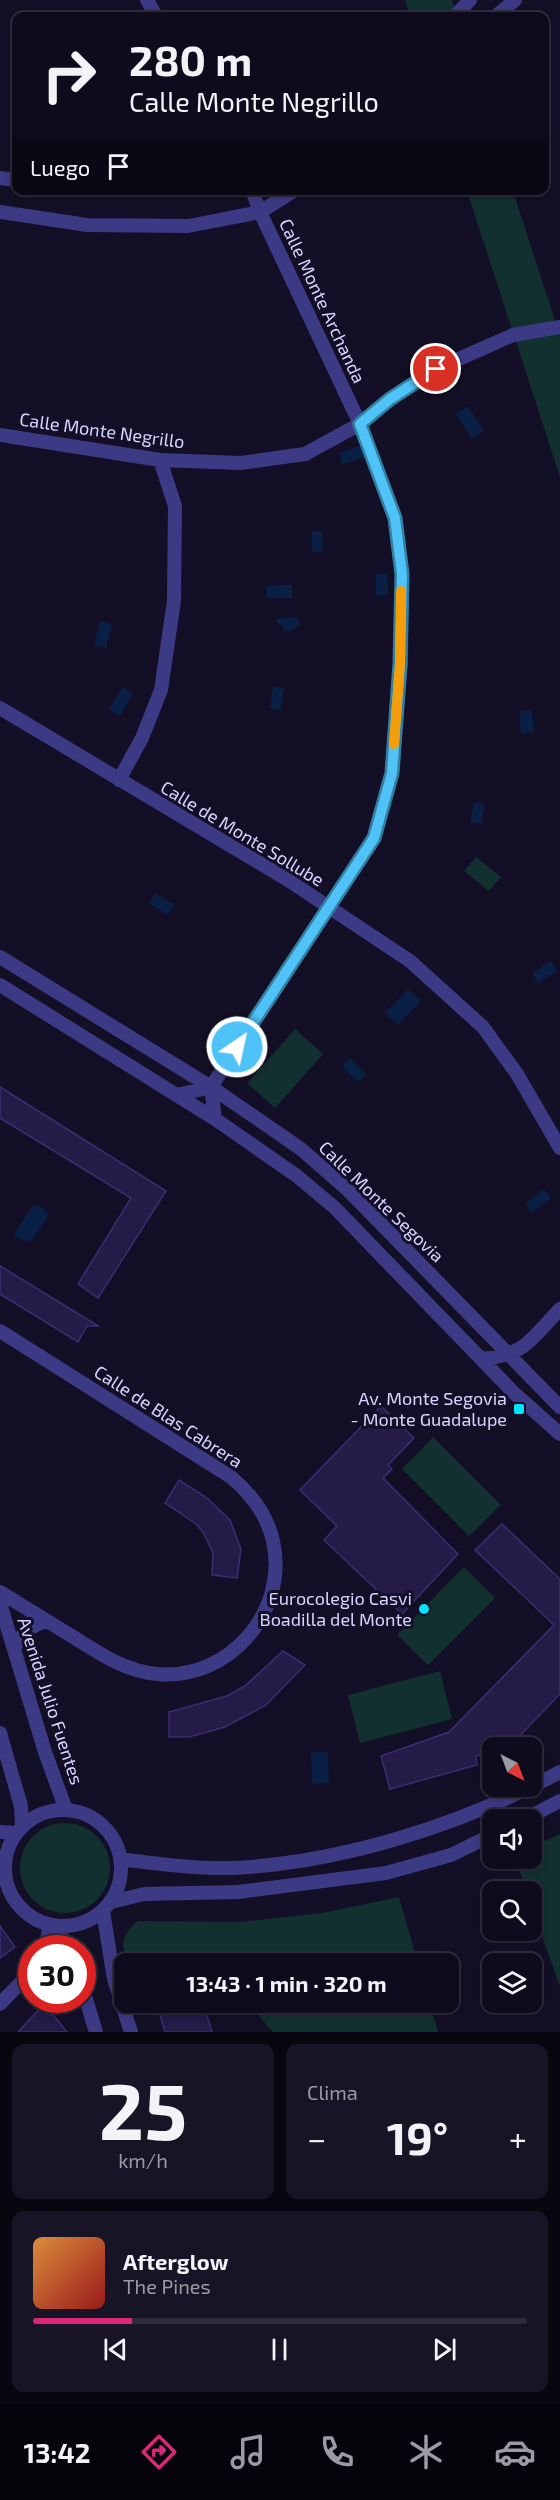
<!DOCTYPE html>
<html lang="es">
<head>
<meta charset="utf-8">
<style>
  body { margin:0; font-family:"Exo 2",sans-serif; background:#171425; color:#f1f3f6; height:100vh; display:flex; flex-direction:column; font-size:22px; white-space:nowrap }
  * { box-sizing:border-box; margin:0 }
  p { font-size:20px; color:#9b9ba3 }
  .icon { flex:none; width:33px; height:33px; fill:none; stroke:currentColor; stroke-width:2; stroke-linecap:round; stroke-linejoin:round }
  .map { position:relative; height:2032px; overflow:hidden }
  .sheet { display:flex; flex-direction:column; gap:12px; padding:12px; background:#08060f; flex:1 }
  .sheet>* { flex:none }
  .guide { position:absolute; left:12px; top:12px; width:537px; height:183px; border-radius:12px; box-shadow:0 3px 9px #0003,0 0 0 2px #2e2b3b; background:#0e0b1c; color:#f1f3f6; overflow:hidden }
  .needle { width:39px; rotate:138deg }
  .fabs { position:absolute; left:482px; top:1737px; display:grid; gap:12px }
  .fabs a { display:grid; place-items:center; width:60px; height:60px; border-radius:12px; background:#0e0b1c; box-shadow:0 3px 9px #0003,0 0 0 2px #2e2b3b; font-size:30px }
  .speed { position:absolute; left:18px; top:1935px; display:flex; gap:12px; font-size:30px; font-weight:700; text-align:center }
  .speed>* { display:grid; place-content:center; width:78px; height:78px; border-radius:50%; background:#0e0b1c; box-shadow:0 3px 9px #0003,0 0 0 2px #2e2b3b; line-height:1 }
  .speed .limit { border:9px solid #d22; background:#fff; color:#111 }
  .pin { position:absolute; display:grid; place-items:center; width:51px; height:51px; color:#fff; margin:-26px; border:3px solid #fff; border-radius:50%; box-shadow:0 2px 6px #0007 }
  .me { position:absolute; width:66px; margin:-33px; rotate:34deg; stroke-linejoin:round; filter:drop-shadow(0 0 4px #0008) }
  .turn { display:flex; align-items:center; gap:21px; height:126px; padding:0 18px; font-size:27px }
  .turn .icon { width:78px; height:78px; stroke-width:2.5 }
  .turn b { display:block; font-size:42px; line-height:51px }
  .then { display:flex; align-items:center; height:57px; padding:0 18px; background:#0003; gap:12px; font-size:22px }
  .big { font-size:45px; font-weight:700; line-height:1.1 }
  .sheet .widget { flex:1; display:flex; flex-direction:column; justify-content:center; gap:9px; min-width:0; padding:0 21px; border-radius:12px; background:#171425 }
  .sheet .dial { align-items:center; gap:0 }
  .dial b { font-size:78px; line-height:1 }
  .song { display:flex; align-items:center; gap:18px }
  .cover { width:72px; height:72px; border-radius:9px; background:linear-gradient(135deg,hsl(30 70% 55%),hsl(0 70% 35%)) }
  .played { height:6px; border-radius:3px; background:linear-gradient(90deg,#db2777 20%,#2e2b3b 20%) }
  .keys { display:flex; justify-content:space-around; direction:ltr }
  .heat { display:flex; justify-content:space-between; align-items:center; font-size:33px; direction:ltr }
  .sheet .tiles { flex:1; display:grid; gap:12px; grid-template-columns:1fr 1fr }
  .widget:last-child { grid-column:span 2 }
  .trip { position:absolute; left:114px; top:1953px; width:345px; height:60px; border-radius:12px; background:#0e0b1c; box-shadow:0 3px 9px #0003,0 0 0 2px #2e2b3b; font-weight:700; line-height:60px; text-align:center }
  .menu { display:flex; height:96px; justify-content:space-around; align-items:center; background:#06040b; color:#9b9ba3 }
  .menu .icon { width:42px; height:42px }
  .menu .current { color:#db2777 }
  .menu b { font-size:27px; color:#f1f3f6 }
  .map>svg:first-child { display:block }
  .green { fill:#12302f }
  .water { fill:#0a1f44 }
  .building { fill:#241b47; stroke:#3b2d73; stroke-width:1.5 }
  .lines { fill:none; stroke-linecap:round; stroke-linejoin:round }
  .minor { stroke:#3d3a85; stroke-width:14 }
  .route-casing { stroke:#337fa1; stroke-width:15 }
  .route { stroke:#4fc3f7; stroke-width:10 }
  .slow { stroke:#f59e0b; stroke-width:10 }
  .poi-dot { fill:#00e5ff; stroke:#130f26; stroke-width:2 }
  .labels { text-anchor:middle; stroke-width:6; stroke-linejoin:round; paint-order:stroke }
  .street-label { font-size:18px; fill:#d9d4ff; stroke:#130f26 }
  .poi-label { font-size:18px; fill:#d9d4ff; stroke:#130f26; text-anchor:end }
</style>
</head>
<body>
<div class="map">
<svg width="560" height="2032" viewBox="0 0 560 2032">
  <rect width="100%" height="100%" fill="#130f26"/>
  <!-- green -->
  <path class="green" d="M405,0H452L457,16H410Z
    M467,191H513L560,336V477Z
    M476,857L501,877L489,891L464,871Z
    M295,1029L323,1054L275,1108L247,1083Z
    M433,1437L501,1505L469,1536L402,1469Z
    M464,1567L495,1598L428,1665L397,1635Z
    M440,1671L452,1719L360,1743L348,1695Z
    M20 1868a45 45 0 1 1 90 0a45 45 0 1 1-90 0Z
    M560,1834V1987L531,1904V1892L527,1891L515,1859L531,1858V1847Z
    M399,1897L418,1963L172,1964L130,1960C117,1945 125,1932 138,1921L240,1922L322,1913Z
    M247,2003H430L438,2032H273Z"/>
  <!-- water -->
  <path class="water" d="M468,406L484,431L472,439L456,414Z
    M363,445L367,457L342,464L339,453Z
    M312,531H322L323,552H312Z
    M376,574H387L388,595H376Z
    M292,585V598H266V586Z
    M288,617L297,618L300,624L291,631L283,630L282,626L276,622L277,619Z
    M100,621L112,624L106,648L94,645Z
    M273,686L284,688L281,710L270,708Z
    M122,687L133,694L120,716L109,710Z
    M532,710L534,732L521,733L519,711Z
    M474,802L485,804L481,824L470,823Z
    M155,893L175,905L168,915L149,903Z
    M551,961L557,971L538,983L532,973Z
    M408,989L421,1001L398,1025L385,1013Z
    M350,1058L366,1074L358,1082L342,1067Z
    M544,1189L551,1198L532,1213L525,1204Z
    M37,1205L47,1212L48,1216L31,1242L15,1237V1232L33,1206Z
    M311,1752H328L329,1783L312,1784Z"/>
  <!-- building -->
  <path class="building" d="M0,1087L166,1191L98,1298L78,1284L131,1198L0,1118Z
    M0,1266L90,1321L98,1326H87L78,1342L0,1294Z
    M381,1406L414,1438L388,1465L392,1469L383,1478L458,1554L402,1614L324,1540L337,1526L300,1490Z
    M179,1480L207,1498L230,1520L241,1549L237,1578L212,1575L213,1553L203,1532L196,1524L165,1503Z
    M502,1524L560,1579V1694L508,1748H492L487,1754L476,1756L477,1765L390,1789L381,1756L449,1732L554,1625L475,1550Z
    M283,1651L305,1665L266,1705L225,1727L189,1737H169V1712L227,1696L245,1686Z
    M0,1926L15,1947L0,1958Z
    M156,2002H203L212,2032H165Z
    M44,2004L67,2032H18Z"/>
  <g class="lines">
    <!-- minor -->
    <path class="minor" d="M147,0L156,16
      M455,16L470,0
      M496,16L515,0
      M0,178L16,180
      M0,212L87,225L188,226L260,212L295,190
      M0,435L160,460L241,463L305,454L360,424L390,399L436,369L513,335L560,327
      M0,708L288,880L410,961L483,1027L517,1074L560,1148
      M119,780L142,738L161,690L174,601L175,506L160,460
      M0,957L211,1087L301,1149L348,1190L560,1407
      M0,985L215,1119L297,1176L335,1208L514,1393L560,1434
      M177,1095L211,1087
      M215,1119L211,1087L374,838L392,773L401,663L402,574L395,518L360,424L260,212L252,190
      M0,1331L231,1477C251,1494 267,1514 273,1541C289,1611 229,1681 157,1674C123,1671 98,1652 70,1635C47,1621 23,1606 0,1592
      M482,1359C526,1355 531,1339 560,1309
      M0,1603L45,1752L66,1810
      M14,1649C21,1633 29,1627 46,1621
      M0,1733L21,1806L22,1827
      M5 1868a58 58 0 1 1 116 0a58 58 0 1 1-116 0Z
      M523,1820L560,1801
      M0,1832L16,1833
      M121,1859C159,1864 196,1869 234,1868C345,1862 463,1824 560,1772
      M111,1902L144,1894L238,1892L386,1873L451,1855L492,1835
      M103,1911L114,1979L131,2032
      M58,1927L67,1948
      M45,1948L50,1925
      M82,1986L96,2032
      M0,2004L32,1971"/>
  </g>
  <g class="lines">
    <defs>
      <path id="route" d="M237,1047L374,838L392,773L400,663L402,574L395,518L360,424L390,399L436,369"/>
    </defs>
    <!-- route casing -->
    <use href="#route" class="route-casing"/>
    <!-- route -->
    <use href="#route" class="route"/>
    <!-- slow -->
    <path class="slow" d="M394,744L400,663L401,591"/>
  </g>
  <!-- markers -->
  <g class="poi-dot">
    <rect x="513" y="1403" width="12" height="12" rx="3"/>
    <circle cx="424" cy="1609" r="6"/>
  </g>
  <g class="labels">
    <!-- street labels -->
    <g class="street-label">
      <text transform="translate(322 301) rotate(65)" y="6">Calle Monte Archanda</text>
      <text transform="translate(102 431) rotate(8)" y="6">Calle Monte Negrillo</text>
      <text transform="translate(242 834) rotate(31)" y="6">Calle de Monte Sollube</text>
      <text transform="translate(381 1202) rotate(44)" y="6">Calle Monte Segovia</text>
      <text transform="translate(168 1417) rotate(33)" y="6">Calle de Blas Cabrera</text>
      <text transform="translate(50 1701) rotate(72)" y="6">Avenida Julio Fuentes</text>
    </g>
    <!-- poi labels -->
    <g class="poi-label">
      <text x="507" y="1405">Av. Monte Segovia<tspan x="507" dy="21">- Monte Guadalupe</tspan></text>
      <text x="412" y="1605">Eurocolegio Casvi<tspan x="412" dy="21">Boadilla del Monte</tspan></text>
    </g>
  </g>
</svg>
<div class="fabs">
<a><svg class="needle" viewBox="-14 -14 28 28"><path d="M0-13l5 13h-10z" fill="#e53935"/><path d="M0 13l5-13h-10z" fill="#9b9ba3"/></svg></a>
<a><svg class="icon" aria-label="sound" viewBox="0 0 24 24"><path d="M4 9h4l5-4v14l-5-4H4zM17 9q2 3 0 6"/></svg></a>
<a><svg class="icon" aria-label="search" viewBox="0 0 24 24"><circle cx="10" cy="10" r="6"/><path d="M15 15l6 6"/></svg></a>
<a><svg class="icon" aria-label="layers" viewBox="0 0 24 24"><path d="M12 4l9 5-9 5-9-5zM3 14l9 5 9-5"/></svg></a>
</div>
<div class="speed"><div class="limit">30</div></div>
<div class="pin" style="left:436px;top:369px;background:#d93025"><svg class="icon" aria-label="arrive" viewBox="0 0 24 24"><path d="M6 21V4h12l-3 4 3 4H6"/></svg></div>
<svg class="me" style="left:237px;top:1047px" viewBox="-20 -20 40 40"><circle r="17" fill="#4fc3f7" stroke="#fff" stroke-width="3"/><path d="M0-11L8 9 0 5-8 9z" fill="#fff"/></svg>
<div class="trip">13:43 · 1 min · 320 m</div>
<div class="guide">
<div class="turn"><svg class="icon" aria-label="right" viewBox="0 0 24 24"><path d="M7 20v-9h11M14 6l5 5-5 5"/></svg><div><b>280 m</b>Calle Monte Negrillo</div></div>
<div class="then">Luego<svg class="icon" aria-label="arrive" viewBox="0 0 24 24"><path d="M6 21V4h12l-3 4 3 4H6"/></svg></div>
</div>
</div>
<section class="sheet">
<div class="tiles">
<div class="widget dial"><b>25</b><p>km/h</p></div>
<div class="widget"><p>Clima</p>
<div class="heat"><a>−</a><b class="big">19°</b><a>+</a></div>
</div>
<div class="widget">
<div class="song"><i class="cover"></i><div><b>Afterglow</b><p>The Pines</p></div></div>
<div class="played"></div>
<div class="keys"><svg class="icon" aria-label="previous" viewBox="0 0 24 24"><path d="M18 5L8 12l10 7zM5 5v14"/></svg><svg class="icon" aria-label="pause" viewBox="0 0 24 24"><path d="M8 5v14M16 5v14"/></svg><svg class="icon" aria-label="next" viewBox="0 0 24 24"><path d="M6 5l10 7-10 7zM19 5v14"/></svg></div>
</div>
</div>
</section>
<nav class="menu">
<b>13:42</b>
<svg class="icon current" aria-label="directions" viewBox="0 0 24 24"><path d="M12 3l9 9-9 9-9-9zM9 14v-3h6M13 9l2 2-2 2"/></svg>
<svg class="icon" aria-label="music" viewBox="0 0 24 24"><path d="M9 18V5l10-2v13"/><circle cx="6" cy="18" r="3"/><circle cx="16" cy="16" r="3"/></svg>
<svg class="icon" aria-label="phone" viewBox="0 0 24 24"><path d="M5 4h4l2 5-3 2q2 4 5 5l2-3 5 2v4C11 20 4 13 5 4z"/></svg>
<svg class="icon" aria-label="climate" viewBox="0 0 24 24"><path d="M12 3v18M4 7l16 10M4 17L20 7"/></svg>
<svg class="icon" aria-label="car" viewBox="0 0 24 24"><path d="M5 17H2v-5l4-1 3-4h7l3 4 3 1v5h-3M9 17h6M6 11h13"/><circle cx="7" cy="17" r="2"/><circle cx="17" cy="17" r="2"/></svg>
</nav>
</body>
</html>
